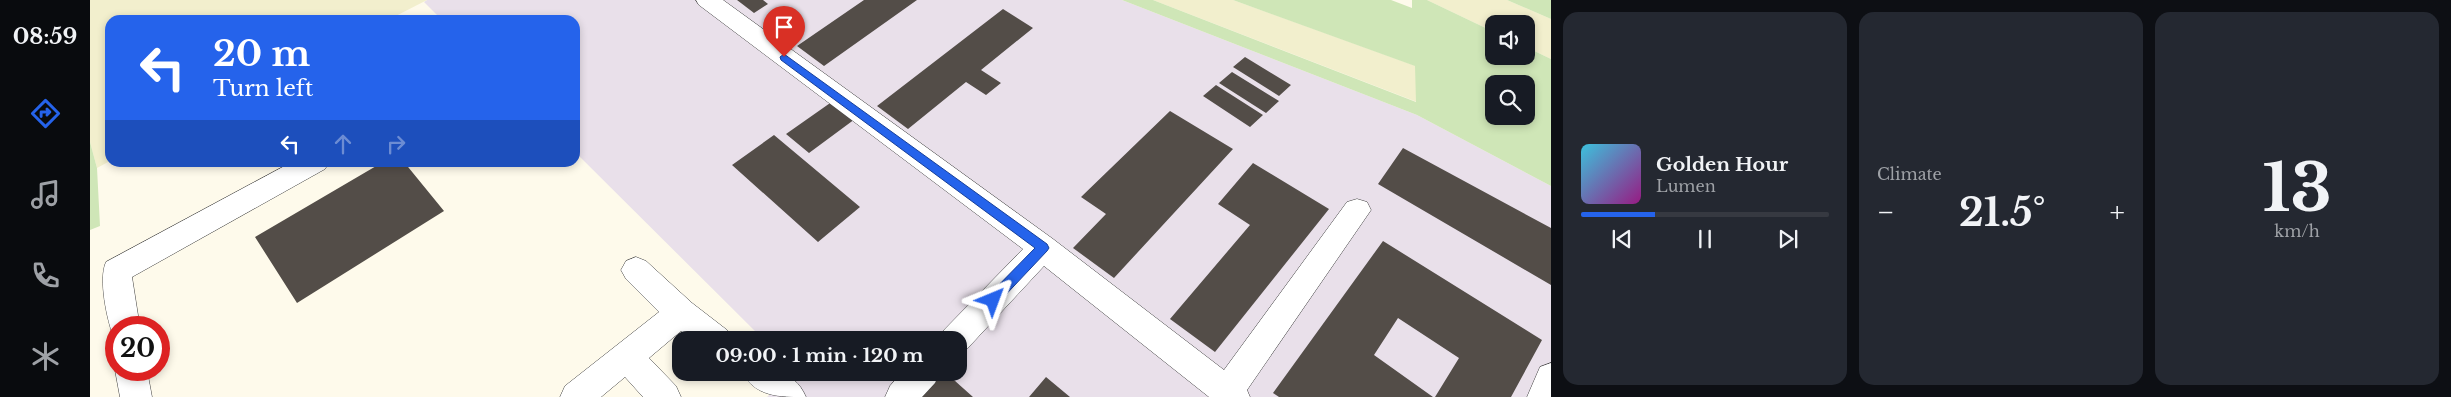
<!DOCTYPE html>
<html lang="en">
<head>
<meta charset="utf-8">
<style>
  body { margin:0; font-family:"Libre Baskerville",serif; background:#242831; color:#f1f3f6; height:100vh; display:flex; flex-direction:column; font-size:19px; white-space:nowrap }
  * { box-sizing:border-box; margin:0 }
  p { font-size:16px; color:#9ea1a6 }
  .icon { flex:none; width:28px; height:28px; fill:none; stroke:currentColor; stroke-width:2; stroke-linecap:round; stroke-linejoin:round }
  .map { position:relative; flex:1; overflow:hidden }
  .panel { display:flex; flex-direction:column; gap:12px; padding:12px; background:#0d0f14; width:900px }
  .panel>* { flex:none }
  .guide { position:absolute; left:15px; top:15px; width:475px; height:152px; border-radius:15px; box-shadow:0 2px 8px #0003; background:#2563eb; color:#fff; overflow:hidden }
  .buttons { position:absolute; left:1395px; top:15px; display:grid; gap:10px }
  .buttons a { display:grid; place-items:center; width:50px; height:50px; border-radius:10px; background:#171b24; box-shadow:0 2px 8px #0003; font-size:25px }
  .speed { position:absolute; left:15px; top:316px; display:flex; gap:10px; font-size:25px; font-weight:700; text-align:center }
  .speed>* { display:grid; place-content:center; width:65px; height:65px; border-radius:50%; background:#171b24; box-shadow:0 2px 8px #0003; line-height:1 }
  .speed .limit { border:8px solid #d22; background:#fff; color:#111 }
  .pin { position:absolute; display:grid; place-items:center; width:42px; height:42px; color:#fff; margin:-51px -21px; border-radius:50% 50% 50% 0; rotate:-45deg; box-shadow:0 0 5px #0007 }
  .pin .icon { rotate:45deg }
  .me { position:absolute; width:55px; margin:-28px; rotate:44deg; stroke-linejoin:round; filter:drop-shadow(0 0 4px #0008) }
  .turn { display:flex; align-items:center; gap:18px; height:105px; padding:0 25px; font-size:22px }
  .turn .icon { width:65px; height:65px; stroke-width:2.5 }
  .turn b { display:block; font-size:35px; line-height:42px }
  .lanes { display:flex; align-items:center; height:48px; padding:0 25px; background:#0003; justify-content:center; gap:25px; direction:ltr }
  .lanes .off { opacity:.35 }
  .big { font-size:38px; font-weight:700; line-height:1.1 }
  .panel .widget { flex:1; display:flex; flex-direction:column; justify-content:center; gap:8px; min-width:0; padding:0 18px; border-radius:15px; background:#242831 }
  .panel .dial { align-items:center; gap:0 }
  .dial b { font-size:65px; line-height:1 }
  .song { display:flex; align-items:center; gap:15px }
  .cover { width:60px; height:60px; border-radius:8px; background:linear-gradient(135deg,hsl(190 70% 55%),hsl(310 70% 35%)) }
  .played { height:5px; border-radius:2px; background:linear-gradient(90deg,#2563eb 30%,#363941 30%) }
  .keys { display:flex; justify-content:space-around; direction:ltr }
  .heat { display:flex; justify-content:space-between; align-items:center; font-size:28px; direction:ltr }
  .panel .tiles { flex:1; display:grid; gap:12px; grid-template-columns:repeat(3,1fr) }
  .trip { position:absolute; left:582px; top:331px; width:295px; height:50px; border-radius:15px; background:#171b24; box-shadow:0 2px 8px #0003; font-weight:700; line-height:50px; text-align:center }
  main { display:flex; flex:1; min-height:0 }
  .tabs { display:flex; flex-direction:column; width:90px; justify-content:space-around; align-items:center; background:#090b0e; color:#9ea1a6 }
  .tabs .icon { width:35px; height:35px }
  .tabs .on { color:#2563eb }
  .tabs b { font-size:22px; color:#f1f3f6 }
  .map>svg:first-child { display:block }
  .industrial { fill:#e9e0ea }
  .farmland { fill:#f2efcd }
  .green { fill:#cfe6b7; fill-rule:evenodd }
  .building { fill:#534d48 }
  .lines { fill:none; stroke-linecap:round; stroke-linejoin:round }
  .minor-casing { stroke:#3e3e3e; stroke-width:1 }
  .minor { fill:#fff; fill-rule:evenodd }
  .route { fill:#2563eb; stroke:#184099 }
</style>
</head>
<body>
<main>
<nav class="tabs">
<b>08:59</b>
<svg class="icon on" aria-label="directions" viewBox="0 0 24 24"><path d="M12 3l9 9-9 9-9-9zM9 14v-3h6M13 9l2 2-2 2"/></svg>
<svg class="icon" aria-label="music" viewBox="0 0 24 24"><path d="M9 18V5l10-2v13"/><circle cx="6" cy="18" r="3"/><circle cx="16" cy="16" r="3"/></svg>
<svg class="icon" aria-label="phone" viewBox="0 0 24 24"><path d="M5 4h4l2 5-3 2q2 4 5 5l2-3 5 2v4C11 20 4 13 5 4z"/></svg>
<svg class="icon" aria-label="climate" viewBox="0 0 24 24"><path d="M12 3v18M4 7l16 10M4 17L20 7"/></svg>
</nav>
<div class="map">
<svg width="1461" height="397" viewBox="0 0 1461 397">
  <rect width="100%" height="100%" fill="#fefaeb"/>
  <!-- industrial -->
  <path class="industrial" d="M337,0H1032L1327,115L1461,186V397H677L703,373L869,372V340H674L485,152V20H352L334,2Z"/>
  <!-- farmland -->
  <path class="farmland" d="M0,0H337L298,20H20V161L7,168L0,142Z
    M1063,0H1143L1326,66L1327,102Z
    M1337,0H1417L1461,19V59L1436,47V24H1404V32Z"/>
  <!-- green -->
  <path class="green" d="M1032,0H1063L1326,102L1325,66L1143,0H1301L1322,8V0H1337L1404,32V56H1436V47L1461,59V186L1327,115ZM1404,84H1436V116H1404Z
    M1417,0H1461V19Z
    M0,142L7,168L10,226L0,230Z"/>
  <!-- building -->
  <path class="building" d="M647,0H673L678,4L664,13Z
    M774,0H827L734,66L707,46Z
    M913,9L943,28L891,70L911,83L896,95L876,82L818,129L787,106Z
    M1155,57L1201,85L1189,96L1143,67Z
    M1142,72L1189,101L1176,113L1129,83Z
    M1126,85L1173,115L1160,127L1113,96Z
    M743,101L765,119L719,153L696,134Z
    M1080,111L1143,149L1024,278L983,248L1016,214L991,197Z
    M684,135L770,207L728,242L642,165Z
    M1313,148L1461,228V285L1288,184Z
    M293,162H314L354,211L207,303L165,237Z
    M1163,163L1239,209L1125,352L1080,319L1160,225L1128,204Z
    M1293,241L1452,340L1421,397H1345L1369,358L1308,318L1284,355L1343,397H1189L1183,393Z
    M845,372H855L883,397H818Z
    M956,377L980,397H939Z"/>
  <g class="lines">
    <defs>
      <path id="minor" d="M606,0H633L963,239L1134,370L1257,202L1267,199L1277,202L1281,210L1157,390L1160,397H1119L954,266L876,350L869,353V340H850L854,330L933,249L609,5Z
        M202,162H239L235,169L42,277L50,328H26V339L24,338C17,321 8,278 16,262Z
        M546,257L556,261L602,303L637,330L641,340H602L591,331L559,358L586,386L591,397H553L535,377L511,397H470L475,386L569,312L536,279L531,270L536,261Z
        M1461,363V397H1437L1450,367Z
        M26,368V370H57L62,397H30L25,370Z
        M652,372C680,372 703,367 716,397C689,397 665,397 652,372Z
        M812,372H850L845,383L832,397H795L800,386Z"/>
    </defs>
    <!-- minor casing -->
    <use href="#minor" class="minor-casing"/>
    <!-- minor -->
    <use href="#minor" class="minor"/>
  </g>
  <!-- route -->
  <path class="route" d="M694,54L957,244L959,248L957,251L907,304H898L897,300L898,296L945,248L691,60L690,57Z"/>
</svg>
<div class="buttons">
<a><svg class="icon" aria-label="sound" viewBox="0 0 24 24"><path d="M4 9h4l5-4v14l-5-4H4zM17 9q2 3 0 6"/></svg></a>
<a><svg class="icon" aria-label="search" viewBox="0 0 24 24"><circle cx="10" cy="10" r="6"/><path d="M15 15l6 6"/></svg></a>
</div>
<div class="speed"><div class="limit">20</div></div>
<div class="pin" style="left:694px;top:57px;background:#d93025"><svg class="icon" aria-label="arrive" viewBox="0 0 24 24"><path d="M6 21V4h12l-3 4 3 4H6"/></svg></div>
<svg class="me" style="left:903px;top:300px" viewBox="-20 -20 40 40"><path d="M0-17L14 15 0 8-14 15z" fill="#2563eb" stroke="#fff" stroke-width="4"/></svg>
<div class="trip">09:00 · 1 min · 120 m</div>
<div class="guide">
<div class="turn"><svg class="icon" aria-label="left" viewBox="0 0 24 24"><path d="M17 20v-9H6M10 6l-5 5 5 5"/></svg><div><b>20 m</b>Turn left</div></div>
<div class="lanes"><svg class="icon" aria-label="left" viewBox="0 0 24 24"><path d="M17 20v-9H6M10 6l-5 5 5 5"/></svg><svg class="icon off" aria-label="ahead" viewBox="0 0 24 24"><path d="M12 20V5M6 11l6-6 6 6"/></svg><svg class="icon off" aria-label="right" viewBox="0 0 24 24"><path d="M7 20v-9h11M14 6l5 5-5 5"/></svg></div>
</div>
</div>
<section class="panel">
<div class="tiles">
<div class="widget">
<div class="song"><i class="cover"></i><div><b>Golden Hour</b><p>Lumen</p></div></div>
<div class="played"></div>
<div class="keys"><svg class="icon" aria-label="previous" viewBox="0 0 24 24"><path d="M18 5L8 12l10 7zM5 5v14"/></svg><svg class="icon" aria-label="pause" viewBox="0 0 24 24"><path d="M8 5v14M16 5v14"/></svg><svg class="icon" aria-label="next" viewBox="0 0 24 24"><path d="M6 5l10 7-10 7zM19 5v14"/></svg></div>
</div>
<div class="widget"><p>Climate</p>
<div class="heat"><a>−</a><b class="big">21.5°</b><a>+</a></div>
</div>
<div class="widget dial"><b>13</b><p>km/h</p></div>
</div>
</section>
</main>
</body>
</html>
